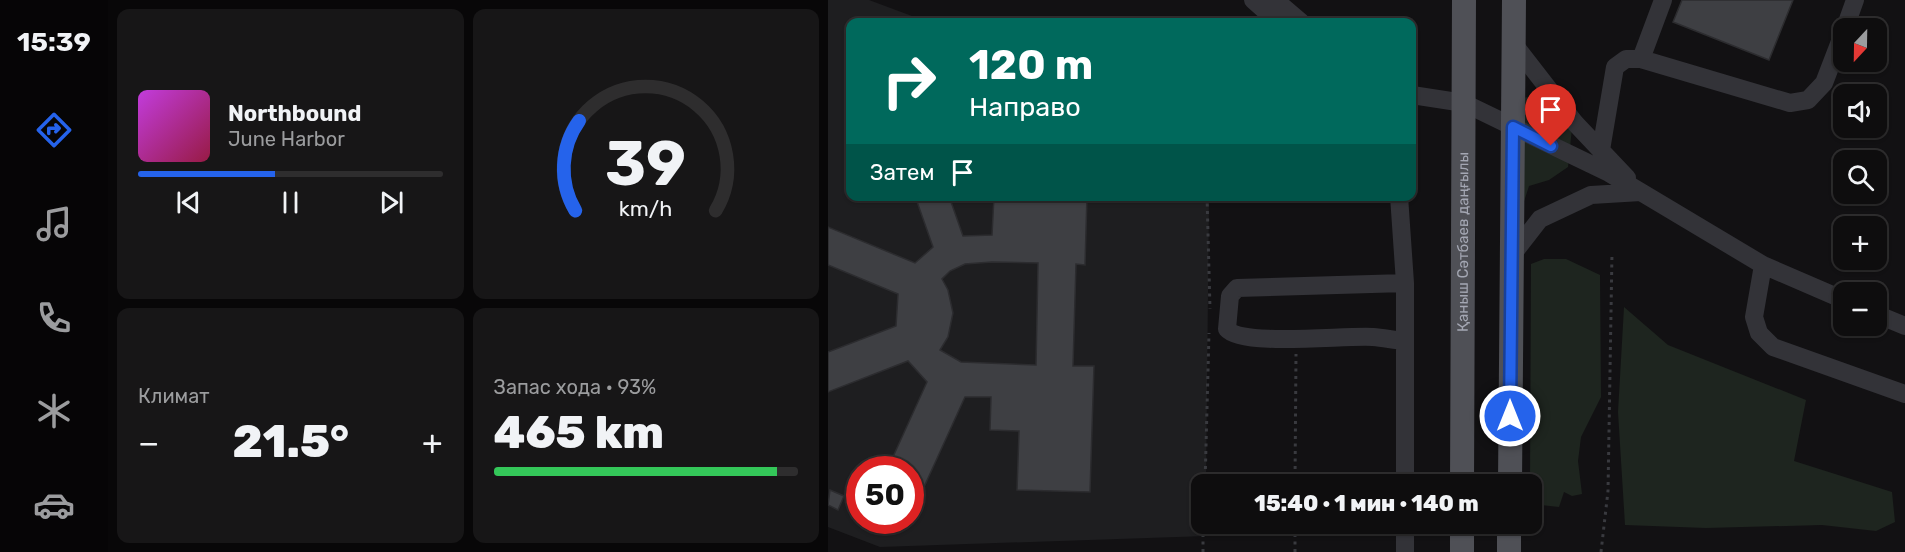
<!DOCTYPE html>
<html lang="ru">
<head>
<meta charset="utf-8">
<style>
  body { margin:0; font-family:Rubik,sans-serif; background:#171617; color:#f1f3f6; height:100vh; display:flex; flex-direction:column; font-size:22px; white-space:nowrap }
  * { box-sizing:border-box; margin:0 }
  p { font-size:20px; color:#9b9c9e }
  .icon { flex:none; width:33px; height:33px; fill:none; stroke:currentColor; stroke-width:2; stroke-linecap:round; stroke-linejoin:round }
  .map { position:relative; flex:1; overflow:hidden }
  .side { display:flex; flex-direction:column; gap:9px; padding:9px; background:#080708; width:720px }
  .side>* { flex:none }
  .guide { position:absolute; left:18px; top:18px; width:570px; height:183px; border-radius:12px; box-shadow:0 2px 4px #0004,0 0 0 2px #2e2d2e; background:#00695c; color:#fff; overflow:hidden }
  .needle { width:39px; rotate:202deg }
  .buttons { position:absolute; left:1005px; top:18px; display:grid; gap:12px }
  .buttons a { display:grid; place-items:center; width:54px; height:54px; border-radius:12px; background:#0e0d0e; box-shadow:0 2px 4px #0004,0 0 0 2px #2e2d2e; font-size:30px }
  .speed { position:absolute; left:18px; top:456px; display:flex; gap:12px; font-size:30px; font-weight:700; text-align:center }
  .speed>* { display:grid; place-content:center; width:78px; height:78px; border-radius:50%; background:#0e0d0e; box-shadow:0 2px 4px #0004,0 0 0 2px #2e2d2e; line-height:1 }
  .speed .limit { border:9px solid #d22; background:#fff; color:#111 }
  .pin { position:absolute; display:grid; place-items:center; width:51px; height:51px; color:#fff; margin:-62px -26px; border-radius:50% 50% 50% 0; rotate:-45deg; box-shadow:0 0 6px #0007 }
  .pin .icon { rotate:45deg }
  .me { position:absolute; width:66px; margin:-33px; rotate:0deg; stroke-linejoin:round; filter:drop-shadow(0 0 4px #0008) }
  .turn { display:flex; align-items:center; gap:21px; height:126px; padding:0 24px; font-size:27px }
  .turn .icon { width:78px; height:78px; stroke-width:2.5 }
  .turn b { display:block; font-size:42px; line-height:51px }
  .then { display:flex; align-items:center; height:57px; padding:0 24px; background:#0003; gap:12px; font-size:22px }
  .big { font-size:45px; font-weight:800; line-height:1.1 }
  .side .card { flex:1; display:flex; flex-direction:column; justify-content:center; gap:9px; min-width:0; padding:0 21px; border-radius:12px; background:#171617 }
  .side .dial { align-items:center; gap:0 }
  .dial svg { height:156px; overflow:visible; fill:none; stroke:#2e2d2e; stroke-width:7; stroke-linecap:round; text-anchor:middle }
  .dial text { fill:#f1f3f6; stroke:none }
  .song { display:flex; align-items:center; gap:18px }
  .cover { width:72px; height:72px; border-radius:9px; background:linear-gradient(135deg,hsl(290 70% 55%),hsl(340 70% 35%)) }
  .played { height:6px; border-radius:3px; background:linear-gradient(90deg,#2563eb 45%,#2e2d2e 45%) }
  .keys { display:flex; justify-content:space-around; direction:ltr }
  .heat { display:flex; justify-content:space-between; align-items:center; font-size:33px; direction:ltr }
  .charge { height:9px; border-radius:4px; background:linear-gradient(90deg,#34c759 93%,#2e2d2e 0) }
  .side .tiles { flex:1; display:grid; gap:9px; grid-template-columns:repeat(2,1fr) }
  .trip { position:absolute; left:363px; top:474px; width:351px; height:60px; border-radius:12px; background:#0e0d0e; box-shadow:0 2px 4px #0004,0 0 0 2px #2e2d2e; font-weight:800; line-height:60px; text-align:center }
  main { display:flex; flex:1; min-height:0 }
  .tab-bar { display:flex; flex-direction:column; width:108px; justify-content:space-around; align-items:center; background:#060506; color:#9b9c9e }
  .tab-bar .icon { width:42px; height:42px }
  .tab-bar .selected { color:#2563eb }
  .tab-bar b { font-size:27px; color:#f1f3f6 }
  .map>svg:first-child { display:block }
  .built { fill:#1e1e20; fill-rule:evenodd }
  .green { fill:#1e251f }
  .building { fill:#3e3f43; stroke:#2c2c2f; stroke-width:1.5; fill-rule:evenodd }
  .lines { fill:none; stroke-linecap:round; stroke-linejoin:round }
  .path { stroke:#393a3f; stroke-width:3; stroke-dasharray:3 4.5; stroke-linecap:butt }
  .minor { stroke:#333338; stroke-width:18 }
  .major { stroke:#4f5056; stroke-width:24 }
  .route-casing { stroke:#184099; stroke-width:15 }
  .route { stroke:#2563eb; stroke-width:10 }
  .labels { text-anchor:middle; stroke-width:6; stroke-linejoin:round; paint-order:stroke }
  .street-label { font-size:15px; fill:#a4a7b3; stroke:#0d0d0e }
</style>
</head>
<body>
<main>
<nav class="tab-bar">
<b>15:39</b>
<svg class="icon selected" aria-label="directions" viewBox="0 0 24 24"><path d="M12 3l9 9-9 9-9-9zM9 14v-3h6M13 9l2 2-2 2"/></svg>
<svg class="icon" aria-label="music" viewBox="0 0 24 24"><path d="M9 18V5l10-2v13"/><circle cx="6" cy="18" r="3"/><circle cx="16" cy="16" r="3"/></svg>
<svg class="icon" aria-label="phone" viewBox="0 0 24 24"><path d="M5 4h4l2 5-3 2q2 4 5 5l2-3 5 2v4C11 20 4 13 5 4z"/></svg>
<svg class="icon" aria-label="climate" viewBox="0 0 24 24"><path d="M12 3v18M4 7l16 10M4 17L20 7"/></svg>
<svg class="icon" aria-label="car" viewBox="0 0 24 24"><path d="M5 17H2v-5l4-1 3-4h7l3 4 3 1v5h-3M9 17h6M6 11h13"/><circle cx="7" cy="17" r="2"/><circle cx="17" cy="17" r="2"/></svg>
</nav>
<section class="side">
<div class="tiles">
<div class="card">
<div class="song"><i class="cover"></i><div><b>Northbound</b><p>June Harbor</p></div></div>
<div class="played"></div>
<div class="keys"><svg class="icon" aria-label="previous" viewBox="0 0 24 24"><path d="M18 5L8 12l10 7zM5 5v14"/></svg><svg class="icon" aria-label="pause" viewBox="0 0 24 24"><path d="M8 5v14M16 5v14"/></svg><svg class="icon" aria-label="next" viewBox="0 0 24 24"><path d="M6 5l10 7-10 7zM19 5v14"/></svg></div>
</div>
<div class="card dial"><svg viewBox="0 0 100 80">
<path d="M14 69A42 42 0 1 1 86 69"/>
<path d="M14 69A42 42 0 0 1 16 23" stroke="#2563eb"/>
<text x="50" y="56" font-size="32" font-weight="700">39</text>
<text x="50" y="72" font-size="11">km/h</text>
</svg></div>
<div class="card"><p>Климат</p>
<div class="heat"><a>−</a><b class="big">21.5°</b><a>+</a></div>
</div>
<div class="card"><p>Запас хода · 93%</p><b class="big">465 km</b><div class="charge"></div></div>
</div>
</section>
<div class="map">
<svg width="1077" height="552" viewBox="0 0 1077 552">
  <rect width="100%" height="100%" fill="#121113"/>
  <!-- built -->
  <path class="built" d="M0,0H41L100,22H22V196L381,197L378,484H374V524H378V536L52,547L0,527ZM32,470H82V520H32Z"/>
  <!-- green -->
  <path class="green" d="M721,93L744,128L740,167L721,180L701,186L691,217L690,99Z
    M716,259H738L772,275L773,397L753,437L750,461L754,494L744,496L736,492L731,507L704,504L702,484L703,264Z
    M796,307L840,345L978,400L966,461L1064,492L1067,522L1048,531L994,525L878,528L797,525L790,412Z"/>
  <!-- building -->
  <path class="building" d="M854,0H965L941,60L845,22Z
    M87,196H121L135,236L164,235L166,196H259L257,265L248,264L245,366H266L262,492L189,490L191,431L162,430L163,397H137L91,498L82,494V470H59L99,382L80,361L0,392V352L68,326L70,294L0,265V227L87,263L105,247ZM164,262L210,263L208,365L133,362L112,350L120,337L125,313L120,290L114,279L122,271L137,264Z
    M2,490L16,496L10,510L0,505Z"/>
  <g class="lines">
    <!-- path -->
    <path class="path" d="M379,196L382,309
      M377,484L381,333
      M467,484L468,354
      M375,552V524
      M467,552V524
      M773,552L780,491L784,253"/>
    <!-- minor -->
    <path class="minor" d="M425,0L450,22
      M447,0L473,22
      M1017,28L1027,0
      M685,43L747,123L799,178
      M813,59L962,103L980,100L996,83L1016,31
      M584,95L636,103L781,173L935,265L926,317L931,333L945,347L1077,394
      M773,150L787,67L798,59H813L835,0
      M571,196L577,283V484
      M684,255L712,219L763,195L813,192
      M935,265L1016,300
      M577,283L409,288L402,296L399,329C414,347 517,335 545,337C556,338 566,340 577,341
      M1048,314L1077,326
      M577,524V552"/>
    <!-- major -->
    <g class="major">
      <path id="s1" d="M634,484L636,0"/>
      <path d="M682,484L686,0"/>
      <path d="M634,552V524"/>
      <path d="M681,552V524"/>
    </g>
  </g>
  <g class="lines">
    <defs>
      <path id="route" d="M682,416L685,127L723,146"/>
    </defs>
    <!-- route casing -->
    <use href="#route" class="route-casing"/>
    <!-- route -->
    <use href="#route" class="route"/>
  </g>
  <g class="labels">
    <!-- street labels -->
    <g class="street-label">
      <text dy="5" stroke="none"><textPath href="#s1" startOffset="242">Қаныш Сәтбаев даңғылы</textPath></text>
    </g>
  </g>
</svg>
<div class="buttons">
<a><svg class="needle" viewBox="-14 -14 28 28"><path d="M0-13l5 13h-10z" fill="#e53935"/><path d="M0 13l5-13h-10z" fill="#9b9c9e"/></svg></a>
<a><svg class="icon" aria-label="sound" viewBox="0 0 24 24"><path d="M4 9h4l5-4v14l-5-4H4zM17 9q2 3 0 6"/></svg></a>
<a><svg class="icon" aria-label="search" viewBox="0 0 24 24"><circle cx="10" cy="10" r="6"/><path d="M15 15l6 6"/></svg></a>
<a>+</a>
<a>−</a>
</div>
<div class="speed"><div class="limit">50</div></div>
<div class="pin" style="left:723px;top:146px;background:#d93025"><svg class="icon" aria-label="arrive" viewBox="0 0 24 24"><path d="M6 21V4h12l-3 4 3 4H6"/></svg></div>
<svg class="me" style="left:682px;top:416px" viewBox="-20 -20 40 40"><circle r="17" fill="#2563eb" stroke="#fff" stroke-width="3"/><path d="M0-11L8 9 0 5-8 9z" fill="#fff"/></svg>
<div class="trip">15:40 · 1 мин · 140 m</div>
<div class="guide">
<div class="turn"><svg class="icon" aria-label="right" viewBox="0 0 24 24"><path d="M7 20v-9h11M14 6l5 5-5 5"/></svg><div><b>120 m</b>Направо</div></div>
<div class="then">Затем<svg class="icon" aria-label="arrive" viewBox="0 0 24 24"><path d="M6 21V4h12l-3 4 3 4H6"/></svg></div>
</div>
</div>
</main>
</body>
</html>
